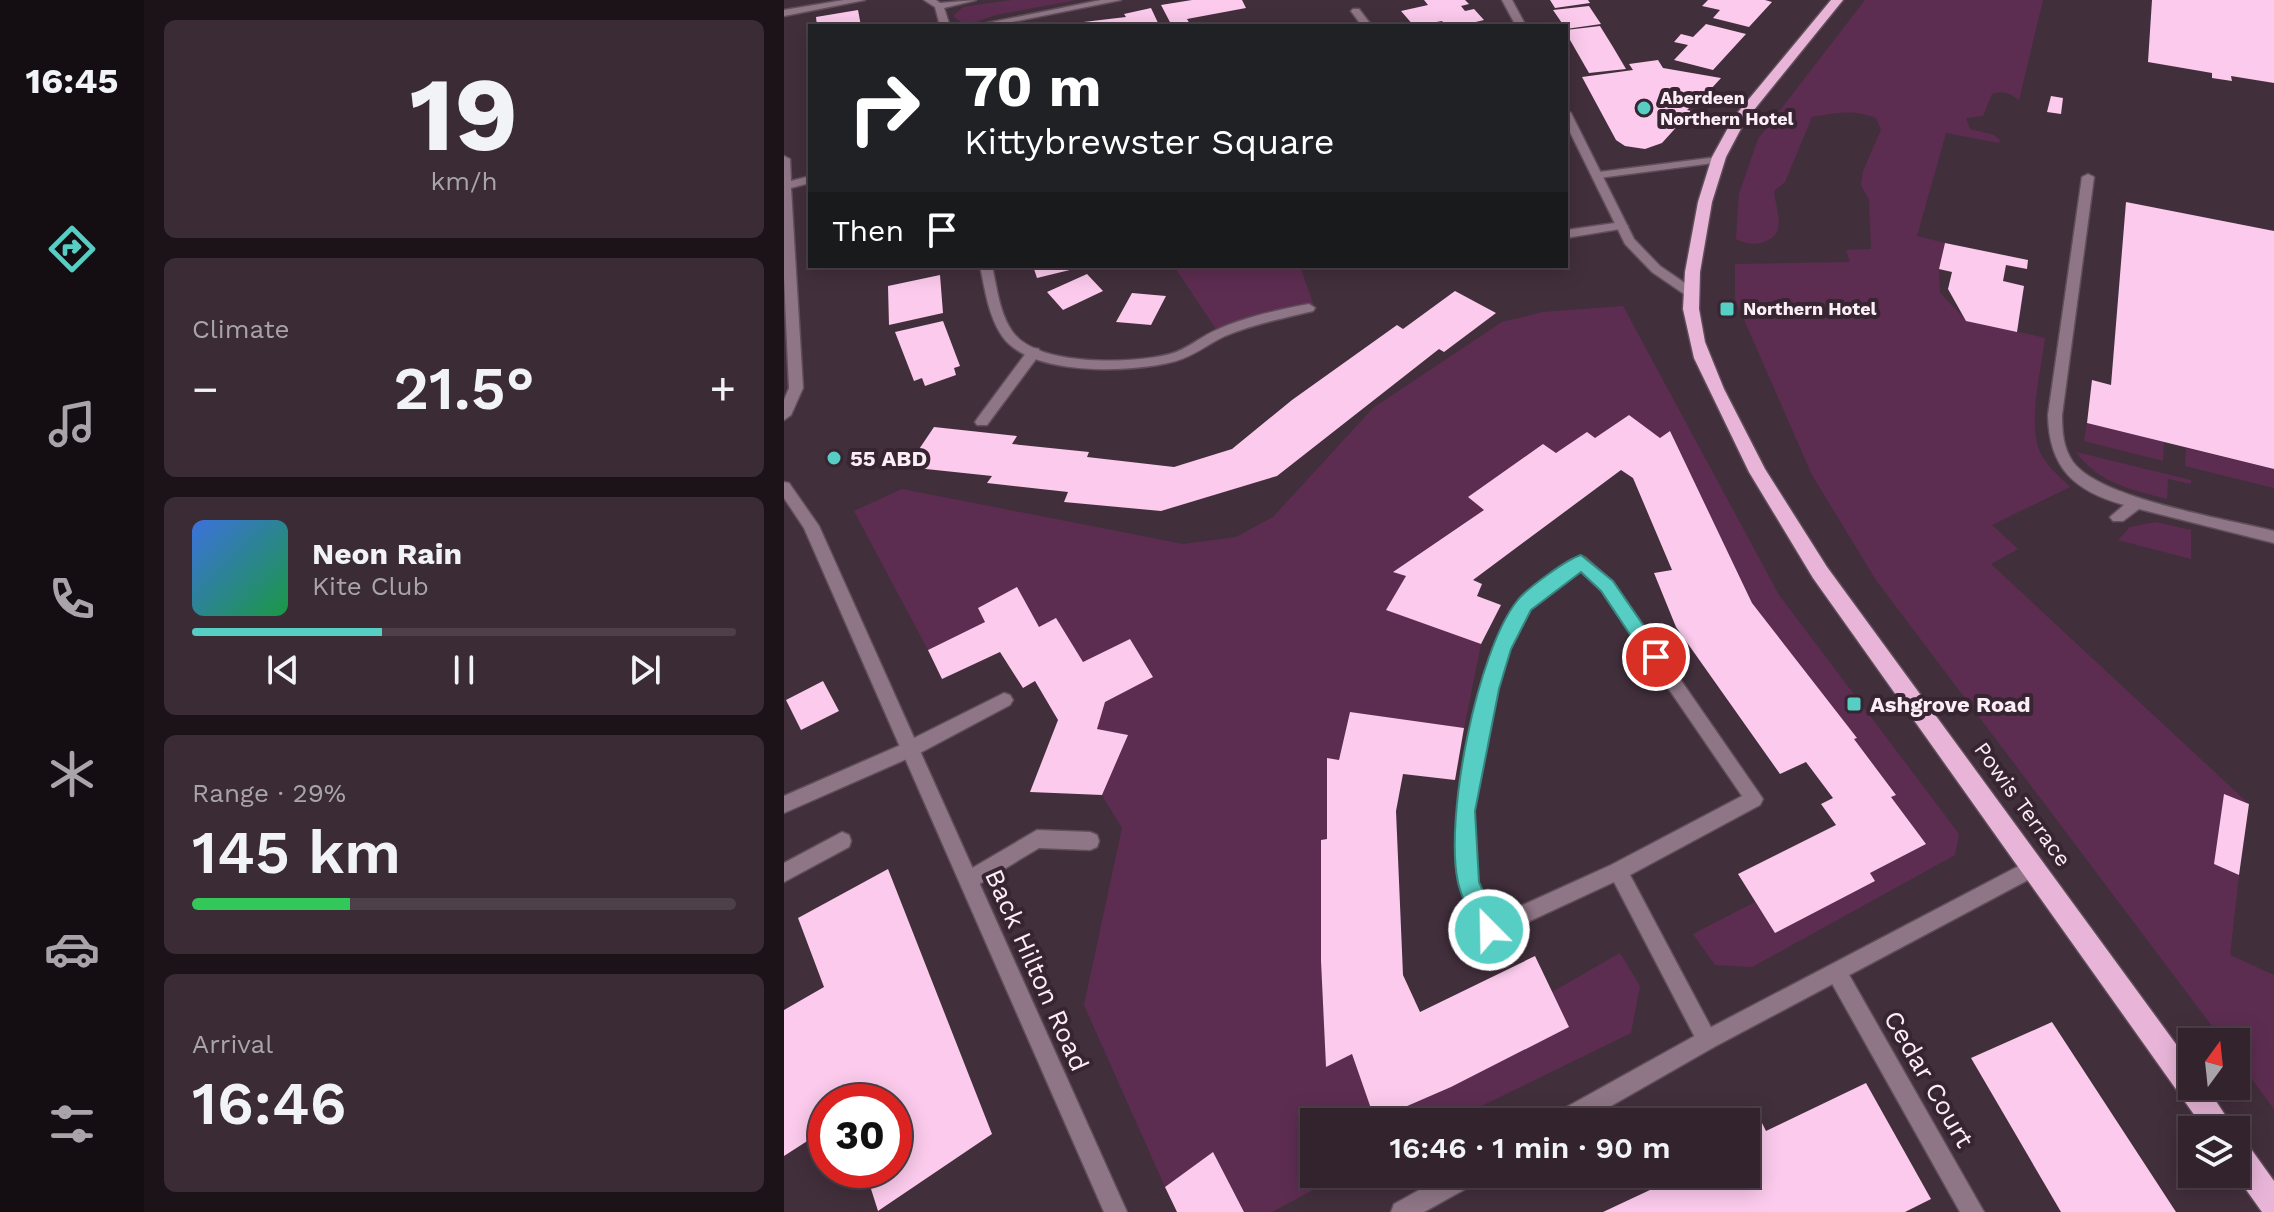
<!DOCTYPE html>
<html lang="en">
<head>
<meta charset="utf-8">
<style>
  body { margin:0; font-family:"Work Sans",sans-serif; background:#3a2b35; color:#f1f3f6; height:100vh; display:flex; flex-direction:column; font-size:30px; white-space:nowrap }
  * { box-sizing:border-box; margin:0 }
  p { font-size:26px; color:#a8a4aa }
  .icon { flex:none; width:44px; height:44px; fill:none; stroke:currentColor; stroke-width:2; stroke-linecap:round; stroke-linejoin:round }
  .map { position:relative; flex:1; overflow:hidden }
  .sheet { display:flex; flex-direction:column; gap:20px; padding:20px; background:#1c1319; width:640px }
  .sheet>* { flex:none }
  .top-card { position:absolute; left:24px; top:24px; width:760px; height:244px; border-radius:0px; box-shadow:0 4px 20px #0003,0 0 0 2px #4d4049; background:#202124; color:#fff; overflow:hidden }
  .needle { width:52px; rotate:15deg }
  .tools { position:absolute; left:1394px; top:1028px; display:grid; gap:16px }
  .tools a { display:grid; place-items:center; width:72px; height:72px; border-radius:0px; background:#32232d; box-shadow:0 4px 20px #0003,0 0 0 2px #4d4049; font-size:40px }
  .speed { position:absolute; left:24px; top:1084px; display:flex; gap:16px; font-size:40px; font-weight:700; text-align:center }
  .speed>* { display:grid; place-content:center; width:104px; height:104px; border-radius:50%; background:#32232d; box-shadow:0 4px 20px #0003,0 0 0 2px #4d4049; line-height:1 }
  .speed .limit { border:12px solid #d22; background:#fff; color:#111 }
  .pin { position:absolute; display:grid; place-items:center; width:68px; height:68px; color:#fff; margin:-34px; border:4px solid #fff; border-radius:50%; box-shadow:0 2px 8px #0007 }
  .me { position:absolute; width:88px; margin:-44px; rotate:337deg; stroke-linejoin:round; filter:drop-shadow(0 0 6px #0008) }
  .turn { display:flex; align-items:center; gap:28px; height:168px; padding:0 24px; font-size:36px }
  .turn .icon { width:104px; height:104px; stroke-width:2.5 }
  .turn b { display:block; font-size:56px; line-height:68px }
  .then { display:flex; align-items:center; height:76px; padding:0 24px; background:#0003; gap:16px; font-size:30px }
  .big { font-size:60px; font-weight:600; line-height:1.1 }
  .sheet .card { flex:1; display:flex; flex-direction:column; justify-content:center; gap:12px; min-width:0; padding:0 28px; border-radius:12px; background:#3a2b35 }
  .sheet .dial { align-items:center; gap:0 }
  .dial b { font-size:104px; line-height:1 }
  .song { display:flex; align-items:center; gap:24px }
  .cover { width:96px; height:96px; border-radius:12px; background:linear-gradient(135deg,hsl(220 70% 55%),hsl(140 70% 35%)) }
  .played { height:8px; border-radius:4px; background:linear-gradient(90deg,#56cec3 35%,#4d4049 35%) }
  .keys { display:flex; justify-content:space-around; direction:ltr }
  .heat { display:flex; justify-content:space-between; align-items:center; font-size:44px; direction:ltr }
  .charge { height:12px; border-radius:6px; background:linear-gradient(90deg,#34c759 29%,#4d4049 0) }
  .trip { position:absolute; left:516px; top:1108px; width:460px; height:80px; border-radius:0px; background:#32232d; box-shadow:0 4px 20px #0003,0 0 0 2px #4d4049; font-weight:600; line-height:80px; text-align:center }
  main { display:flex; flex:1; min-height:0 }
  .tabs { display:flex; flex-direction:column; width:144px; justify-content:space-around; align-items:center; background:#140e12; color:#a8a4aa }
  .tabs .icon { width:56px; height:56px }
  .tabs .selected { color:#56cec3 }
  .tabs b { font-size:36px; color:#f1f3f6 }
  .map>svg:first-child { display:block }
  .green { fill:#5d2d51 }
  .building { fill:#fbcaec }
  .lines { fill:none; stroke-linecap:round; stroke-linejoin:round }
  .service-casing { stroke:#604e5a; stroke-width:3 }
  .minor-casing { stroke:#604e5a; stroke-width:3 }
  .tertiary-casing { stroke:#604e5a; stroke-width:3 }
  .primary-casing { stroke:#604e5a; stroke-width:3 }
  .service { fill:#8f7687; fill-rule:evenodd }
  .minor { fill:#8f7687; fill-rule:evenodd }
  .tertiary { fill:#8f7687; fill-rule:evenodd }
  .primary { fill:#e8b5d8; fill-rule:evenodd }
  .route { fill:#56cec3; stroke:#38867f; stroke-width:2 }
  .poi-dot { fill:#56cec3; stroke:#372532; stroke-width:3 }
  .labels { text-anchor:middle; stroke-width:8; stroke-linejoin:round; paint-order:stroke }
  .far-poi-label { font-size:18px; font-weight:bold; fill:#fbeef6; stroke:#372532; text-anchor:start }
  .poi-label { font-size:22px; font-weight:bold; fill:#fbeef6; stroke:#372532; text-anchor:start }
  .street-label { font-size:22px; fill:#fbeef6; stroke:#372532 }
  .near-street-label { font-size:26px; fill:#fbeef6; stroke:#372532 }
</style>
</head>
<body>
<main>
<nav class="tabs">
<b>16:45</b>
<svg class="icon selected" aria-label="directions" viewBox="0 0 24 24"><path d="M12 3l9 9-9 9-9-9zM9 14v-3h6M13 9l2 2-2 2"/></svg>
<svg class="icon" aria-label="music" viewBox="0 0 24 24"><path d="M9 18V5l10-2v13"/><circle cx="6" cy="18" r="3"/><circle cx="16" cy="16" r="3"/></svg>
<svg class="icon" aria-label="phone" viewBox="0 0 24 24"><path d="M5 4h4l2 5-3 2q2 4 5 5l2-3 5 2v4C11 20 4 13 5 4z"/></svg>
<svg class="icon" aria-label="climate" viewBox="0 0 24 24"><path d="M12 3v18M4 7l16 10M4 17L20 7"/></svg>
<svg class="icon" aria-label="car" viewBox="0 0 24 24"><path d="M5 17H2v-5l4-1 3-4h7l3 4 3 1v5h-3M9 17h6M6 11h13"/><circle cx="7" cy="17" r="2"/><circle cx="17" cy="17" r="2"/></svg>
<svg class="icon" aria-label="filters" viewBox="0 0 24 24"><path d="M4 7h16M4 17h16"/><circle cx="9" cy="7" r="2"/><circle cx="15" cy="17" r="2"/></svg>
</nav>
<section class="sheet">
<div class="card dial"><b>19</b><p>km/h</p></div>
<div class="card"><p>Climate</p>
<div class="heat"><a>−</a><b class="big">21.5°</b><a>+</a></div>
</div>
<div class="card">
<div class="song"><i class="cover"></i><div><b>Neon Rain</b><p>Kite Club</p></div></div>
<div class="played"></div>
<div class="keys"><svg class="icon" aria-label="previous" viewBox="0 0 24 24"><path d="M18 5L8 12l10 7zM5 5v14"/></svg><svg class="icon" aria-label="pause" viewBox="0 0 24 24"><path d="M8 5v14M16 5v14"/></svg><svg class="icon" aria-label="next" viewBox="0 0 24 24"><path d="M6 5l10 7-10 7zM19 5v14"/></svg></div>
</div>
<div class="card"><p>Range · 29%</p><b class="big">145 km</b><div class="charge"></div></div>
<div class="card"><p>Arrival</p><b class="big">16:46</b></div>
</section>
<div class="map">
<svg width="1490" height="1212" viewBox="0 0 1490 1212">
  <rect width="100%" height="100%" fill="#422f3c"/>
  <!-- green -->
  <path class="green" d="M228,0H292L212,15L190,23L177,22L169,16L179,7Z
    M1081,0H1259L1235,100C1226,93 1219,90 1208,94L1199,116L1182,118L1186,129L1210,135L1216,140L1215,143L1162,133L1133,236L1161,243L1155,269L1156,293L1182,320L1261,338C1257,371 1245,415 1254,447C1259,463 1274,475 1286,487L1208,525L1234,549L1207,564L1465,804L1430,864L1455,875L1446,955L1490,975V1109L1452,1058V1042H1440L1092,580L1028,475L951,299V264L1066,262L1062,250L1087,249L1085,200L1077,185L1079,171L1097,130L1092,118C1068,109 1053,113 1028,117L1001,182L990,191C991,207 1003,231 984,240C973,246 962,244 952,239L955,194L974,139Z
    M390,266H516L530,306L482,312L432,329Z
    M839,306L995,595L1175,834L1171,855L968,967L931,965L909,934L971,902L991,933L1091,881L1086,873L1142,844L1107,797L1112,794L1070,739L1072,737L968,603L886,431L876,438L845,415L811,438L772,453L759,444L684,497L700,510L610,571L622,576L603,610L697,644L680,728L566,712L555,760L543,759V839L537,840V961L542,1066L568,1054L592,1120L667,1087L785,1027L768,992L836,953L856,986L847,1033L665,1122H530V1174H559L488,1212H460L429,1152L381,1187L300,1005L338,828L318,795L343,735L313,729L321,702L369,676L346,639L299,662L255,627L232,588L194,608L201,622L144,650L70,511L118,489L399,544L452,537L489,517L589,408L718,322L759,312Z
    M1303,423L1380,442L1379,461L1300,441Z
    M1402,448L1490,469V488L1401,466Z
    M1292,452L1407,480V484L1384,479L1383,499C1346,489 1316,484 1292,452Z
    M1372,522L1407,530V559L1334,540L1346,527Z"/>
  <!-- building -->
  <path class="building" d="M408,0H458L462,8L403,19L407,26H388L377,5Z
    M640,0H681L685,4L677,6L681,11L690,9L700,20L675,26H662L658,21L630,26L617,11L644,5Z
    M766,0H804L806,3L771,8Z
    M924,0H981L988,2L965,27L929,18L936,10L918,6Z
    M1368,0H1490V83L1447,76L1448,81L1428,78V73L1364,62Z
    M805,6L817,24L782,29L769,10Z
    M367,8L375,25L293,26L291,23L342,17L340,14Z
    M74,10L77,26H33L32,17Z
    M922,24L962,34L929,70L890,60L904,45L890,42L897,34L909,37Z
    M816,26L829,47L842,69L805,73L782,33V30Z
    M874,60L879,68L937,78L916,101L913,100L903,110L907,111L878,143L861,149L841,146L832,140L798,77L849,70L845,64Z
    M1267,96L1279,98L1277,114L1263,112Z
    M1342,202L1490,231V469L1303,423L1308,380L1327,385Z
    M1161,243L1244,260L1243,269L1222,265L1219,281L1240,286L1233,332L1182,321L1164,289L1168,272L1155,269Z
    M249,266H298V267L253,278Z
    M303,274L319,291L279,310L263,292Z
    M156,275L159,313L105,325L104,286Z
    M671,291L712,313L660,352L655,349L493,476L377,511L280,502L284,492L203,483L208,476L123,467L150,427L233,436L228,444L305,452L303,457L390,467L448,449L508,400L613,325L619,329Z
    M348,293L382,296L367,325L332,322Z
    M159,321L176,366L170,368L172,375L141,386L138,378L130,381L111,332Z
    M845,415L876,438L886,431L968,603L1073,738L1070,739L1112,795L1107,797L1142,844L1086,873L1091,881L991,933L954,874L1052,825L1037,804L1049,798L1022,762L996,774L892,627L870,573L888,570L849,478L837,470L689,580L698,584L693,596L717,605L697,644L602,610L622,576L609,572L700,510L684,497L759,444L772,453L803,432L811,438Z
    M233,587L255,627L272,618L299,662L346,639L369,677L321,702L313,729L344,735L318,795L246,792L274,720L251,681L239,688L216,652L158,679L144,650L201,622L194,608Z
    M39,681L55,711L17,730L2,700Z
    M566,712L680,728L671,780L619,774L612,811L619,975L636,1012L751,956L785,1027L667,1087L591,1120L568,1054L542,1067L537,961V840L543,839V758L555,760Z
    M1440,794L1465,804L1455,875L1430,864Z
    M104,869L208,1134L94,1211L81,1170H110V1102H42V1129L0,1156V1010L40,987L14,918Z
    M1268,1022L1392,1212H1277L1187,1058Z
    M1082,1083L1147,1199L1121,1212H819L883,1182L880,1174H962V1122H953L973,1113L982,1131Z
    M429,1152L460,1212H393L381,1187Z"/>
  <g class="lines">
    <defs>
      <path id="service" d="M1304,174L1310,177L1278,415C1278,431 1279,448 1289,462C1316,499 1443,519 1490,531V543L1355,509L1339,521H1329L1326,517L1340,505C1290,491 1265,468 1264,415L1298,177Z
        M838,222L844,226L842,228L782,238V230Z
        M250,348L255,349V355L203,425H193L191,422L193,419L245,349Z
        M220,693L226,695L229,700L226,705L134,754L128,756L122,754L119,748L122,742Z
        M253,830L306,832L313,835L315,841L313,847L306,850L255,848L192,886L185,889L178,886L175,880L178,874Z
        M58,832L65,835L67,841L65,847L0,882V863Z"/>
      <path id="minor" d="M60,0H81L0,16V10Z
        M140,0H152L156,3L192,0L160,8L166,26H156L151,7Z
        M317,0H337L208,26H188Z
        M569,9H575L588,26H578L567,11Z
        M0,156L6,159L7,181L26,176V183L7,188L19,388L7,415L0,420V400L5,388L0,277Z
        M933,157L939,160L937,162L815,178L809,175L815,172Z
        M196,266H208C213,287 215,312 228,331C252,367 348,364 386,354C402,350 415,338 430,331C460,317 493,310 525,304L531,308L529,311C500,318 470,324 441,336C424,344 410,356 392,361C349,373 246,377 218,336C204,315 201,289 196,266Z
        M797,556L802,558L829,582L979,799L976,805L846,875L930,1033L933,1040L930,1047L923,1050L916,1047L830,882L705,940L698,937C691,919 678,899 674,880C663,814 695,659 733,603C739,594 786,560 797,556ZM796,571L817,590L958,796L827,865L710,918L694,882L690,811L713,689L726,649L746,609Z
        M128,740L134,742L137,748L134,754L0,813V796Z
        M1053,963L1060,966L1200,1212H1176L1046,980L1043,973L1046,966Z"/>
      <path id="tertiary" d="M718,0H728L742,26H732Z
        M782,110L787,113L850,239L876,266L911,290V296H903L868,272L841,244L782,124Z
        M0,482L5,483L35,526L343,1212H320L20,528L0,498Z
        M1250,858L1257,861L1259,867L1257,873L930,1047L799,1122H767L770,1114L916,1033Z
        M664,1174H697L694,1182L640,1212H607L610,1204Z"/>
      <path id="primary" d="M1047,0H1059L961,121L942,157L928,202L916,272L915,309L921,342L940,389L981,469L1043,567L1408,1066V1086H1422L1451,1130H1421L1029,578L965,472L910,358L899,309L901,272L914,202L928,157L950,117Z
        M1452,1138L1462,1142L1490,1181V1212H1478L1451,1174Z"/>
    </defs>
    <!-- service casing -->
    <use href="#service" class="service-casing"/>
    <!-- minor casing -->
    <use href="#minor" class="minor-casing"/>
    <!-- tertiary casing -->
    <use href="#tertiary" class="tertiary-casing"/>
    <!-- primary casing -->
    <use href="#primary" class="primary-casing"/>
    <!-- service -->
    <use href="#service" class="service"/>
    <!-- minor -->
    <use href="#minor" class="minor"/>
    <!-- tertiary -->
    <use href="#tertiary" class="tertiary"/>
    <!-- primary -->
    <use href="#primary" class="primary"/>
  </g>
  <!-- route -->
  <path class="route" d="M797,555L829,581L881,657L879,663H865L817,591L797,572L747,610L727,649L715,689L691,811L695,882L716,930L713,938L705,941L697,938C689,920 678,901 674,882C660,820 693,651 733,601C742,589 783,559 797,555Z"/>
  <!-- markers -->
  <g class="poi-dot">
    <circle cx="860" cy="108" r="8"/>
    <rect x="935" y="301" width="16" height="16" rx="4"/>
    <circle cx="50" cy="458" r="8"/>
    <rect x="1062" y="696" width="16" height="16" rx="4"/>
  </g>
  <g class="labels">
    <!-- far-poi labels -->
    <g class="far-poi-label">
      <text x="876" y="104">Aberdeen<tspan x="876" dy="21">Northern Hotel</tspan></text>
      <text x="959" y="315">Northern Hotel</text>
    </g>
    <!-- poi labels -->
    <g class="poi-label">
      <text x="66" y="466">55 ABD</text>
      <text x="1086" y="712">Ashgrove Road</text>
    </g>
    <!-- street labels -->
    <g class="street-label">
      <text transform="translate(1239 804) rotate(54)" y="8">Powis Terrace</text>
    </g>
    <!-- near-street labels -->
    <g class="near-street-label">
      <text transform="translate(253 970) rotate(66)" y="9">Back Hilton Road</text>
      <text transform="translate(1145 1079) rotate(60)" y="9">Cedar Court</text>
    </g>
  </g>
</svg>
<div class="tools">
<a><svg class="needle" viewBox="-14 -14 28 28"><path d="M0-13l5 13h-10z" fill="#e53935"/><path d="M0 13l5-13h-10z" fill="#a8a4aa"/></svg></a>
<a><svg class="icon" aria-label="layers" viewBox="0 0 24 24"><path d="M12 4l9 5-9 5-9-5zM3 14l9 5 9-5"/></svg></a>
</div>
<div class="speed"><div class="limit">30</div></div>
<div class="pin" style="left:872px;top:657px;background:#d93025"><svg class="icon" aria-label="arrive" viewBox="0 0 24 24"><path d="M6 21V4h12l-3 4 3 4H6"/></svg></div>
<svg class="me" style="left:705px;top:930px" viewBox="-20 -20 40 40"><circle r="17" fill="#56cec3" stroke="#fff" stroke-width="3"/><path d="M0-11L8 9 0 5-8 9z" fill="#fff"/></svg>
<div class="trip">16:46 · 1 min · 90 m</div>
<div class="top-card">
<div class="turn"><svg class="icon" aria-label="right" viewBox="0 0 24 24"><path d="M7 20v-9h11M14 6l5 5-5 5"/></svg><div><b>70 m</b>Kittybrewster Square</div></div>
<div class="then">Then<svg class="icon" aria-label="arrive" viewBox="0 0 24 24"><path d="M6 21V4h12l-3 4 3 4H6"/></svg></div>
</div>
</div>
</main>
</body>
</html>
